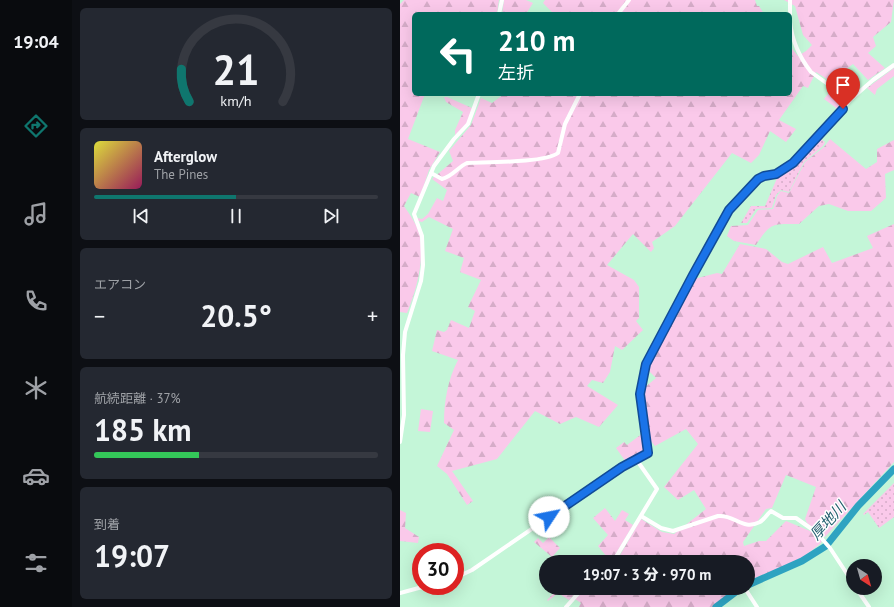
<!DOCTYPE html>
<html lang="ja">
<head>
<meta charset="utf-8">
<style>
  body { margin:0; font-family:"PT Sans","Noto Sans JP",sans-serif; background:#242831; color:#f1f3f6; height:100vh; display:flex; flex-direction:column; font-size:15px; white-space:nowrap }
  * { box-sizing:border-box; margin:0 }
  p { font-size:13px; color:#9ea1a6 }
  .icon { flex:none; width:22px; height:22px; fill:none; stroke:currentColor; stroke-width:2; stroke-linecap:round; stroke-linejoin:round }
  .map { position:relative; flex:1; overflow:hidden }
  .side { display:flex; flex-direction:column; gap:8px; padding:8px; background:#0d0f14; width:328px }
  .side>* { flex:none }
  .banner { position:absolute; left:12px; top:12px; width:380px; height:84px; border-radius:6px; box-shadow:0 4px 16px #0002; background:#00695c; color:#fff; overflow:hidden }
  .needle { width:26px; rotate:143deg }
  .controls { position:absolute; left:446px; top:559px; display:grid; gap:8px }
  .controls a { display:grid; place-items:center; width:36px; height:36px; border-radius:50%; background:#171b24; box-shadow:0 4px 16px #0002; font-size:20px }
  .speed { position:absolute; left:12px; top:543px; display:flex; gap:8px; font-size:20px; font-weight:700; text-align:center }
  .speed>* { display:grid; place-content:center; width:52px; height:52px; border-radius:50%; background:#171b24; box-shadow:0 4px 16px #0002; line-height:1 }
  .speed .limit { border:6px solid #d22; background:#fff; color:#111 }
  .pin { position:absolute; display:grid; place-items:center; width:34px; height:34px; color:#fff; margin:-41px -17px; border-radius:50% 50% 50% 0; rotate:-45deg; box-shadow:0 0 4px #0007 }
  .pin .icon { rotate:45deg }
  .me { position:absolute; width:44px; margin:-22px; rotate:56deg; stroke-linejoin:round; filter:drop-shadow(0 0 3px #0008) }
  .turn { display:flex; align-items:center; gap:14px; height:84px; padding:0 20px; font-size:18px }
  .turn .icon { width:52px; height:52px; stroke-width:2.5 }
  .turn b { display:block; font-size:28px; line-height:34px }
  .big { font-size:30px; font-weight:800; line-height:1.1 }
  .side .card { flex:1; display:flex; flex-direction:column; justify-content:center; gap:6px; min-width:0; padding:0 14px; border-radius:6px; background:#242831 }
  .side .dial { align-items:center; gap:0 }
  .dial svg { height:104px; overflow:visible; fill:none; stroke:#363941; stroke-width:7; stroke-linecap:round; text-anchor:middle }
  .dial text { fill:#f1f3f6; stroke:none }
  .song { display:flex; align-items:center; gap:12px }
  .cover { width:48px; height:48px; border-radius:6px; background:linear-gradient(135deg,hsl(60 70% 55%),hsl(330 70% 35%)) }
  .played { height:4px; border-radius:2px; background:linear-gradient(90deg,#0f766e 50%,#363941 50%) }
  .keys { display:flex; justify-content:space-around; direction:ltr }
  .heat { display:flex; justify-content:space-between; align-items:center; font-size:22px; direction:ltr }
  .charge { height:6px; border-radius:3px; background:linear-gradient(90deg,#34c759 37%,#363941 0) }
  .trip { position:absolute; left:139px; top:555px; width:216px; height:40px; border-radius:20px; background:#171b24; box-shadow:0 4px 16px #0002; font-weight:800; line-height:40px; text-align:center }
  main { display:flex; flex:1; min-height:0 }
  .tab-bar { display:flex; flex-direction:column; width:72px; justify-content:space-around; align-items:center; background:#090b0e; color:#9ea1a6 }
  .tab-bar .icon { width:28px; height:28px }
  .tab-bar .on { color:#0f766e }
  .tab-bar b { font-size:18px; color:#f1f3f6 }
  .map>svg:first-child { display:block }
  .grass { fill:url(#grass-dots) }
  .forest { fill:url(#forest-firs) }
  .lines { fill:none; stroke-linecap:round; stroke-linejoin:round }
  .river { stroke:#2ea3c1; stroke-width:7 }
  .minor { stroke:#fff; stroke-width:4 }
  .route-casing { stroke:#114b97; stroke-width:10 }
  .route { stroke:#1a73e8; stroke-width:7 }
  .labels { text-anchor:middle; stroke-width:3; stroke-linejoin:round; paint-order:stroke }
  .water-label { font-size:15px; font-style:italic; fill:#235f6f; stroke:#fff }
</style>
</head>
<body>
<main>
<nav class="tab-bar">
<b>19:04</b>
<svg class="icon on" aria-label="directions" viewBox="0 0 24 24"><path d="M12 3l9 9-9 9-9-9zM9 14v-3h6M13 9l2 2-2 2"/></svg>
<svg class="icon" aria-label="music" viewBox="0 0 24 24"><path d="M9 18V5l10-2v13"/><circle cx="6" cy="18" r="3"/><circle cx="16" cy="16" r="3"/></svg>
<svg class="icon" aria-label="phone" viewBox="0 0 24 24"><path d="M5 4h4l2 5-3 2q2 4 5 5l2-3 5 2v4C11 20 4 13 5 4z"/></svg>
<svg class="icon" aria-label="climate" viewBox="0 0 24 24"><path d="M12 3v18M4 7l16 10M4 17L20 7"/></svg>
<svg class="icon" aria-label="car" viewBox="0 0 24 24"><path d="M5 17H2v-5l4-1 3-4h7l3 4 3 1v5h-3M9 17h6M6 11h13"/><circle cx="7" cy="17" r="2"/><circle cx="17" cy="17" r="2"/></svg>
<svg class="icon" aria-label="filters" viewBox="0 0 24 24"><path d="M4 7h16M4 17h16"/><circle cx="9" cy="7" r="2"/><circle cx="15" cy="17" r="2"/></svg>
</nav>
<section class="side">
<div class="card dial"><svg viewBox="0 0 100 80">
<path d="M14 69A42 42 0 1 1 86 69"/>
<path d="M14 69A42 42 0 0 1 8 44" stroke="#0f766e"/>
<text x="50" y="56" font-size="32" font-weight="700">21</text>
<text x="50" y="72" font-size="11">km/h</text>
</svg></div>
<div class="card">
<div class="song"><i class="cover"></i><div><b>Afterglow</b><p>The Pines</p></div></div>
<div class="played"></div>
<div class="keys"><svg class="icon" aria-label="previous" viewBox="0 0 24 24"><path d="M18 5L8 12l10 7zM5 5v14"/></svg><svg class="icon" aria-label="pause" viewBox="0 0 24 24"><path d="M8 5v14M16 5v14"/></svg><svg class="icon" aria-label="next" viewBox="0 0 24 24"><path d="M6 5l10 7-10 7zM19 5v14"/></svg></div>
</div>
<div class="card"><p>エアコン</p>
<div class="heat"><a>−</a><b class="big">20.5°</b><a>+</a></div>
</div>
<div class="card"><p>航続距離 · 37%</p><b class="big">185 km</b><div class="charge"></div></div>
<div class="card"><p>到着</p><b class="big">19:07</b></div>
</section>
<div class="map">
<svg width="494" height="607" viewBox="0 0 494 607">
  <defs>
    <pattern id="grass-dots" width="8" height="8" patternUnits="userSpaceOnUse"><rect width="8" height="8" fill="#fac9ea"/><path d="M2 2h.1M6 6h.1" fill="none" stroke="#d5acc8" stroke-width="1.8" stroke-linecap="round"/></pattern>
    <pattern id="forest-firs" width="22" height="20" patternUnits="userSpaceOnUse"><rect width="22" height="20" fill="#fac9ea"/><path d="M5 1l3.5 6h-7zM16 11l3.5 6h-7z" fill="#d5acc8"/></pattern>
  </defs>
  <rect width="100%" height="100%" fill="#c4f6d8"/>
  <!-- grass -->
  <path class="grass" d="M419,138L425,142L423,146L404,162L389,192L381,190L376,195L372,208L356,209L347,223H341L351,206H365L378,176L400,161Z
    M494,483V517L479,528L468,512L464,515L463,514Z"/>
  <!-- forest -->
  <path class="forest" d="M4,0H99L97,14H14V94H25L8,139L40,152L29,170L20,197L11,193L4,206C10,215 18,226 20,236C24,263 17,288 7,313L0,312V4Z
    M104,0H126L133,3L126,14H102Z
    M145,0H355L357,6H359L364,14H154L143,3Z
    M384,0H494L491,22L473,37L476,46L468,53L485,68L468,80L453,64L430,81L416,72L408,88L403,86L379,120L396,129L386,142L370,131L359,155L351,163L332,153L275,226L252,242L254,248L251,252L233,234L207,265L234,280L239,287V318L236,321L243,330L222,350L215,346L210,372L203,383L192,380L187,386L218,405L199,427L176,417L160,424L135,411L97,459L52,471L73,501L67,505L47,474L37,466L54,430L44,423C44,401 48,379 58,360L32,351L37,330L44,332L47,330L51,320L69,328L75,311L68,307L81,280L60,272L64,258L45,251L53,229L29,217L22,222L18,221L17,218L22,219L28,214L37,198L43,201L47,190L32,179L53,161L49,151L71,125L81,98L92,103L104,94H390V46L398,56L406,51L412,45L403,35L395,6Z
    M494,68V76L477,89L475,95L467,88Z
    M432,89L445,99L439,110L424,99Z
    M44,97H47L72,108L67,123L55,135V130L63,112L46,102Z
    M430,139L466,169L477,162V149L494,140V170L485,174L486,198L471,211H448L429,204L419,206L399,224C372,224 371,222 356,245L334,241L327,236L331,226L348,225L358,210L373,209L377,196L381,191L389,193L405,162L424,147Z
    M494,224V462L425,537L407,523L405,519L416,487L386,475L372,508L366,509L343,542L344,546L359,541H366L386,521L415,533L422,540L421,543L401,559L348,581V562H216L241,519L262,532L274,534L306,509L294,490L278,500L264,487L298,444L286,429L255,446C242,433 244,406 244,388L256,378L247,369L294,279L317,273L322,274L340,244L366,249L382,262L388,264L423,247L432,263L473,248L467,236Z
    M21,409L33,411L30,432L18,431Z
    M243,433L246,451L226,462L216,448L224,442L227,445Z
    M205,508L215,521L222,510L229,514L225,520L233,525L211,562L198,546L208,535L193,518Z
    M0,510L6,513L5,528L19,537L18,543L0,541Z
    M149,537L160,548L152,557L134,542L138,538L143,543Z
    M166,588H181L169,600L158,593L148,601L147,600L158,589L164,591Z
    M187,588H337L313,607H179L181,603L175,599Z"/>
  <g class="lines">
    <!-- river -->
    <path class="river" d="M348,585L402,561L426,546L458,506L494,469
      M316,607L341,588"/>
    <!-- minor -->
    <path class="minor" d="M390,0V14
      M99,14L102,0
      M218,14L229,0
      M390,22C392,40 400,58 411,72L450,100
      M31,173L42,179C52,177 58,167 67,163C86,162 145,163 158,153L165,124L180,94
      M0,442L4,415L3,355L5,332L21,281L23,265L22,236L14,214L34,166L54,139L68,124L79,94
      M241,516L261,528L273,531L318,516C335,514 342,531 360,522C365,519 367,514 371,511L383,518H396L416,532L430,548L453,583
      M213,562L257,489L236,459
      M55,578L72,570L222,467L248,453L240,394L246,364L293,275L329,210L362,177L376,174L401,157L415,138L436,118L450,100L473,80L494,65
      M456,588L469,607
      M346,590L357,607
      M0,593L26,586
      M166,607L183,588"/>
  </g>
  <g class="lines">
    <defs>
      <path id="route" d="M149,517L222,467L248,453L240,394L246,364L293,275L329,210L358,179L364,176L376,174L393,163L443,109"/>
    </defs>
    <!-- route casing -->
    <use href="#route" class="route-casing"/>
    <!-- route -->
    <use href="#route" class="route"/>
  </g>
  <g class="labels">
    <!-- water labels -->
    <g class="water-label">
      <text transform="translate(428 521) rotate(-48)" y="5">厚地川</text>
    </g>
  </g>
</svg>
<div class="controls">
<a><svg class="needle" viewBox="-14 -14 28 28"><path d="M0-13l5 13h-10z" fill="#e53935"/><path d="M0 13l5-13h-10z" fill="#9ea1a6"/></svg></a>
</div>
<div class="speed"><div class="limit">30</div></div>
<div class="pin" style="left:443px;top:109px;background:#d93025"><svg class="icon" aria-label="arrive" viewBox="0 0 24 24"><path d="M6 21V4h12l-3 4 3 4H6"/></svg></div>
<svg class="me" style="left:149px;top:517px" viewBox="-20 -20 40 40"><circle r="19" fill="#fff"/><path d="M0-13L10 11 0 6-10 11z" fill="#1a73e8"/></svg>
<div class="trip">19:07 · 3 分 · 970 m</div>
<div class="banner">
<div class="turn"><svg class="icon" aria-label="left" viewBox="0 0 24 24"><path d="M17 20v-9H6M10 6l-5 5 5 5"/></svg><div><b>210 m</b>左折</div></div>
</div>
</div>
</main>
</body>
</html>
